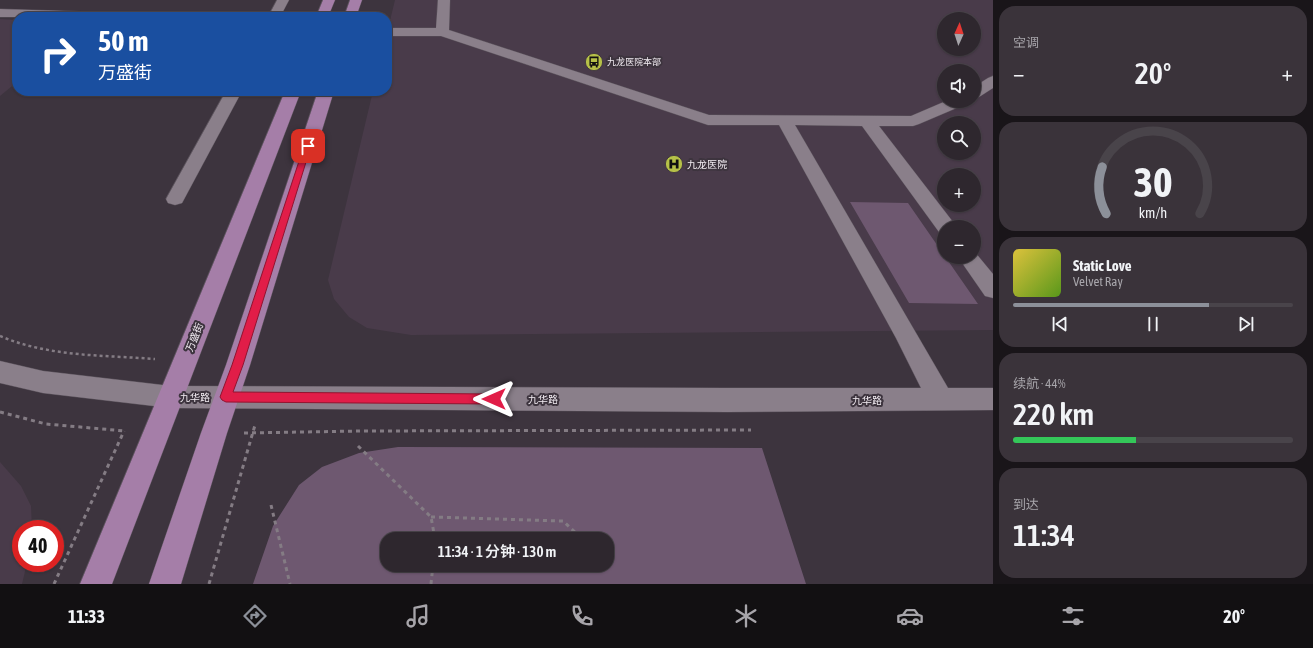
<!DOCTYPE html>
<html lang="zh">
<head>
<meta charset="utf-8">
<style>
  body { margin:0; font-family:"Asap Condensed","Noto Sans SC",sans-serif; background:#3a333a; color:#f1f3f6; height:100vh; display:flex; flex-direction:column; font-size:15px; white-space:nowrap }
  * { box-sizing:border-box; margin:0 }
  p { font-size:13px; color:#a7a5aa }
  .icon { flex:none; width:22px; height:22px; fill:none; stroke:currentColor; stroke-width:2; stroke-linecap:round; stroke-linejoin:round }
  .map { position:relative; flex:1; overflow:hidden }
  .drawer { display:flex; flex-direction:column; gap:6px; padding:6px; background:#191519; width:320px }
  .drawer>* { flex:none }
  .banner { position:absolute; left:12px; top:12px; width:380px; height:84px; border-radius:16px; box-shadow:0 1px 3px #0004,0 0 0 1px #49444a; background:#1a4fa0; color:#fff; overflow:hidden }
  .needle { width:26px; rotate:3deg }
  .controls { position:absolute; left:937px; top:12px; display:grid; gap:8px }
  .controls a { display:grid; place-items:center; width:44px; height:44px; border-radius:50%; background:#2e272e; box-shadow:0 1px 3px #0004,0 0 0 1px #49444a; font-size:20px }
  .speed { position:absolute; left:12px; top:520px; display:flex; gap:8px; font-size:20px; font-weight:700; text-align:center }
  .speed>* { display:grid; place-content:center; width:52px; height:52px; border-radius:50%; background:#2e272e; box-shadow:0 1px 3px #0004,0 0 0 1px #49444a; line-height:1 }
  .speed .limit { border:6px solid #d22; background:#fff; color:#111 }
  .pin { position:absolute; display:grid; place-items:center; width:34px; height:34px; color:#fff; margin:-17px; border-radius:8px; box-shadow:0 2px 6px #0006 }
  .me { position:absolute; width:44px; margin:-22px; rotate:270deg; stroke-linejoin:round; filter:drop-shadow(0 0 3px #0008) }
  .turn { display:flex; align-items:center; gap:14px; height:84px; padding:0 20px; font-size:18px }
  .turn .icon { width:52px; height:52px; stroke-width:2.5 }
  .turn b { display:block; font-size:28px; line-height:34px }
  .big { font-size:30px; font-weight:600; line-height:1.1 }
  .drawer .widget { flex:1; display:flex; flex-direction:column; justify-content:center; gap:6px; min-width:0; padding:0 14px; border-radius:16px; background:#3a333a }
  .drawer .dial { align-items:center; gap:0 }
  .dial svg { height:104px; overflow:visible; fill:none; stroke:#49444a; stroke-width:7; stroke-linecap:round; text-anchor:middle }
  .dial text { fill:#f1f3f6; stroke:none }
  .song { display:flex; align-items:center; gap:12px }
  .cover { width:48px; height:48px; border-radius:6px; background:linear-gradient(135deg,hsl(50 70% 55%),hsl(90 70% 35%)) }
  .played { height:4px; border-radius:2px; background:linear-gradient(90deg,#8c9099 70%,#49444a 70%) }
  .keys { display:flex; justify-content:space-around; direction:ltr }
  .heat { display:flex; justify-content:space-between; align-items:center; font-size:22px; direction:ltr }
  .charge { height:6px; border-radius:3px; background:linear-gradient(90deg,#34c759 44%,#49444a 0) }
  .trip { position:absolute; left:380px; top:532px; width:234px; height:40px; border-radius:16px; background:#2e272e; box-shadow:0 1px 3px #0004,0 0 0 1px #49444a; font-weight:600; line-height:40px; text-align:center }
  .tab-bar { display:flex; height:64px; justify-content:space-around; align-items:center; background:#121012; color:#a7a5aa }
  .tab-bar .icon { width:28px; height:28px }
  .tab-bar .current { color:#8c9099 }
  .tab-bar b { font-size:18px; color:#f1f3f6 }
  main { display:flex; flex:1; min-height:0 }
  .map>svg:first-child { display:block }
  .built { fill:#493b4a; fill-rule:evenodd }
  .green { fill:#6e5870; fill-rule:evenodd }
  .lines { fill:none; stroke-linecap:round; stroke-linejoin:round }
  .minor-casing { stroke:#5a525b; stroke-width:1 }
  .major-casing { stroke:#5a525b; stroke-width:1 }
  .path-far1 { stroke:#847c84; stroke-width:2.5; stroke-dasharray:3 3; stroke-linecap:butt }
  .path { stroke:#847c84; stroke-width:3; stroke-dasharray:4 4; stroke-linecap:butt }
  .minor { fill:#8a7f8a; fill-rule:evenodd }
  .major { fill:#a57ea8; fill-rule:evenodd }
  .route { fill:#e11d48; stroke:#92132f }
  .labels { text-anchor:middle; stroke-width:4; stroke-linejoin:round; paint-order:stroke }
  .far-poi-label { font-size:9px; fill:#f3edf3; stroke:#3d343e; text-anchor:start }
  .poi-label { font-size:10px; fill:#f3edf3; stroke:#3d343e; text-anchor:start }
  .street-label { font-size:10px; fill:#f3edf3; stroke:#3d343e }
</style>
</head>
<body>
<main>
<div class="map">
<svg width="993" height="584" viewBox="0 0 993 584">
  <rect width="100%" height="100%" fill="#3d343e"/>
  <!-- built -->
  <path class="built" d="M395,0H993V330L411,335L367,328L349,317L334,299L328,280L373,91H387V33ZM944,19H974V49H944ZM944,71H974V101H944ZM944,123H974V153H944ZM944,175H974V205H944ZM944,227H974V257H944Z
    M0,19L17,20V82L0,96Z
    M0,462L21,486L31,506L32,529H21V563H27L22,584H0Z"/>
  <!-- green -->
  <path class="green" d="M850,202L908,203L978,304L909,303Z
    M398,447L762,448L806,584H253L273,526L299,485L322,467L359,453ZM387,539H607V565H387Z"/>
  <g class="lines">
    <defs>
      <path id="minor" d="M277,0H289L280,17H268Z
        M438,0H450L449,30L709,115L911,116L946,101H968L966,104L919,124L913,126H879L953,222L956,227H944V233L939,232L862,126L795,125L948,388H993V410L727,412L171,408L43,393L0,383V361L43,371L171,386L727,388H921L896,338L779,125H708L441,36H387V28H436Z
        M0,9L129,13L134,14L135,17H0Z
        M993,76V88L979,97L974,99V87L988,78Z
        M226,91H242L182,203L175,205L168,203L166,199Z
        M974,251L993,274V298L985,296L958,257H974Z"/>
      <path id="major" d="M323,0H335L328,17H316Z
        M350,0H362L356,17H344Z
        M285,91H301L112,584H80Z
        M318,91H334L250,365L227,433L181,584H149L201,433L226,365Z"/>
    </defs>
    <!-- minor casing -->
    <use href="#minor" class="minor-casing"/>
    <!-- major casing -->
    <use href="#major" class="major-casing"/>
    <!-- path-far1 -->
    <path class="path-far1" d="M0,336C49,357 103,355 155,359"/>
    <!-- path -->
    <path class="path" d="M0,412L46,424L125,431
      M244,433L361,431L751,430
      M358,446L431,517L435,539
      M271,505L290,584
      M431,517L563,521L578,535
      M54,584L124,431
      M209,584L255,425
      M431,584L433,565"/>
    <!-- minor -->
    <use href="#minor" class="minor"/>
    <!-- major -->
    <use href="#major" class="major"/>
  </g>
  <!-- route -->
  <path class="route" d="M308,144L311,146L243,365L233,392L494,394L498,396L499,399L498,402L494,404L226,402L222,400L220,397L232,365L304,146Z"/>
  <!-- icons -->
  <defs>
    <symbol id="bus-disc" viewBox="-11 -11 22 22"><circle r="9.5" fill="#b6c148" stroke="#3d343e"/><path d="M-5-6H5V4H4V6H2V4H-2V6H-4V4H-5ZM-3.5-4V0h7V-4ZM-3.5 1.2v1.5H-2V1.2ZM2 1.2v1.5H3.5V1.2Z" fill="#111"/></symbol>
    <symbol id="hospital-disc" viewBox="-11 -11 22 22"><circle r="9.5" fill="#b6c148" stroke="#3d343e"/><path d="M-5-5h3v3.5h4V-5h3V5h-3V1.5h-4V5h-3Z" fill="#111"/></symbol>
  </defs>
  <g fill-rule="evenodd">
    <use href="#bus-disc" x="584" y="52" width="20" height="20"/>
    <use href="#hospital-disc" x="664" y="154" width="20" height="20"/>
  </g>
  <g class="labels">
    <!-- far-poi labels -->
    <g class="far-poi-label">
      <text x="607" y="65">九龙医院本部</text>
    </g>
    <!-- poi labels -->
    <g class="poi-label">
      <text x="687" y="168">九龙医院</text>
    </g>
    <!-- street labels -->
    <g class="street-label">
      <text transform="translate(194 337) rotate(-68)" y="4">万盛街</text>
      <text x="195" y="401">九华路</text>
      <text x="543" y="403">九华路</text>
      <text x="867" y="404">九华路</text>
    </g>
  </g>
</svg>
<div class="controls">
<a><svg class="needle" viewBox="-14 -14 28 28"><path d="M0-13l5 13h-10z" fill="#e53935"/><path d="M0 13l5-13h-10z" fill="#a7a5aa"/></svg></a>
<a><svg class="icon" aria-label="sound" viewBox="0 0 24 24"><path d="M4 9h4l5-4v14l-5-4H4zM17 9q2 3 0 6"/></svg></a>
<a><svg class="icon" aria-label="search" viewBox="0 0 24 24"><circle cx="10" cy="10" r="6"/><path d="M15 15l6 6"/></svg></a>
<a>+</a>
<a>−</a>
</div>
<div class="speed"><div class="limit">40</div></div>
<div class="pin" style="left:308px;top:146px;background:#d93025"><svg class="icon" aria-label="arrive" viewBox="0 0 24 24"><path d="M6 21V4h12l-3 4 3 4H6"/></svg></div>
<svg class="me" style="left:494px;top:399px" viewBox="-20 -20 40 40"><path d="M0-17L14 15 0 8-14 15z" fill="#e11d48" stroke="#fff" stroke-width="4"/></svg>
<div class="trip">11:34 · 1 分钟 · 130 m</div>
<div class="banner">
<div class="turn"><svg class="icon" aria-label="right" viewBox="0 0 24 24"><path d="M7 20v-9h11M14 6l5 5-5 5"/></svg><div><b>50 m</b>万盛街</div></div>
</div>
</div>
<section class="drawer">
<div class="widget"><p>空调</p>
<div class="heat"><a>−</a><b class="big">20°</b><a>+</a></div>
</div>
<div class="widget dial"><svg viewBox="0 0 100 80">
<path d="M14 69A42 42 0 1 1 86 69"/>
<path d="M14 69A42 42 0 0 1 11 33" stroke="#8c9099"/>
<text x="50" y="56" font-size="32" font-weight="700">30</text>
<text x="50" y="72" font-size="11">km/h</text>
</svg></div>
<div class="widget">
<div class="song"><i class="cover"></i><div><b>Static Love</b><p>Velvet Ray</p></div></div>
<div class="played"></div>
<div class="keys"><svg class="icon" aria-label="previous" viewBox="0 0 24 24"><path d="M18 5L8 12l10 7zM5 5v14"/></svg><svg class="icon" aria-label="pause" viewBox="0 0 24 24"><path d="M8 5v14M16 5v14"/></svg><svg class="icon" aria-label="next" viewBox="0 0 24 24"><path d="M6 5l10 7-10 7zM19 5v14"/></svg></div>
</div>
<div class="widget"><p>续航 · 44%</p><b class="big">220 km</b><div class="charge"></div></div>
<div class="widget"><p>到达</p><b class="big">11:34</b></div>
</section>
</main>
<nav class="tab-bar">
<b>11:33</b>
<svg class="icon current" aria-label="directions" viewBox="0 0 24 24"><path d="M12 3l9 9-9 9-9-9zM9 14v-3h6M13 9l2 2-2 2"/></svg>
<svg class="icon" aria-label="music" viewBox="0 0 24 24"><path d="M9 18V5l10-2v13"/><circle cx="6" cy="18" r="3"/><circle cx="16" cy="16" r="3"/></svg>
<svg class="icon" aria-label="phone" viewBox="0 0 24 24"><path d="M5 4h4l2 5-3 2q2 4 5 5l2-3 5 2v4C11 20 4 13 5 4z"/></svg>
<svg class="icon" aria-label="climate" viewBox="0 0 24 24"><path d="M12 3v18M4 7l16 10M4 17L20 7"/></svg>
<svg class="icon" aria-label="car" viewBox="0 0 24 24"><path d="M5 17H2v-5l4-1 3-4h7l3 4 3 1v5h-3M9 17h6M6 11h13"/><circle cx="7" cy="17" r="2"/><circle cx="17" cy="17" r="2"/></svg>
<svg class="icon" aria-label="filters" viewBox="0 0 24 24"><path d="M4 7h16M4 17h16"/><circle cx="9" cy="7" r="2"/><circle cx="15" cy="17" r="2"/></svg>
<b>20°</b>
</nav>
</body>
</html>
